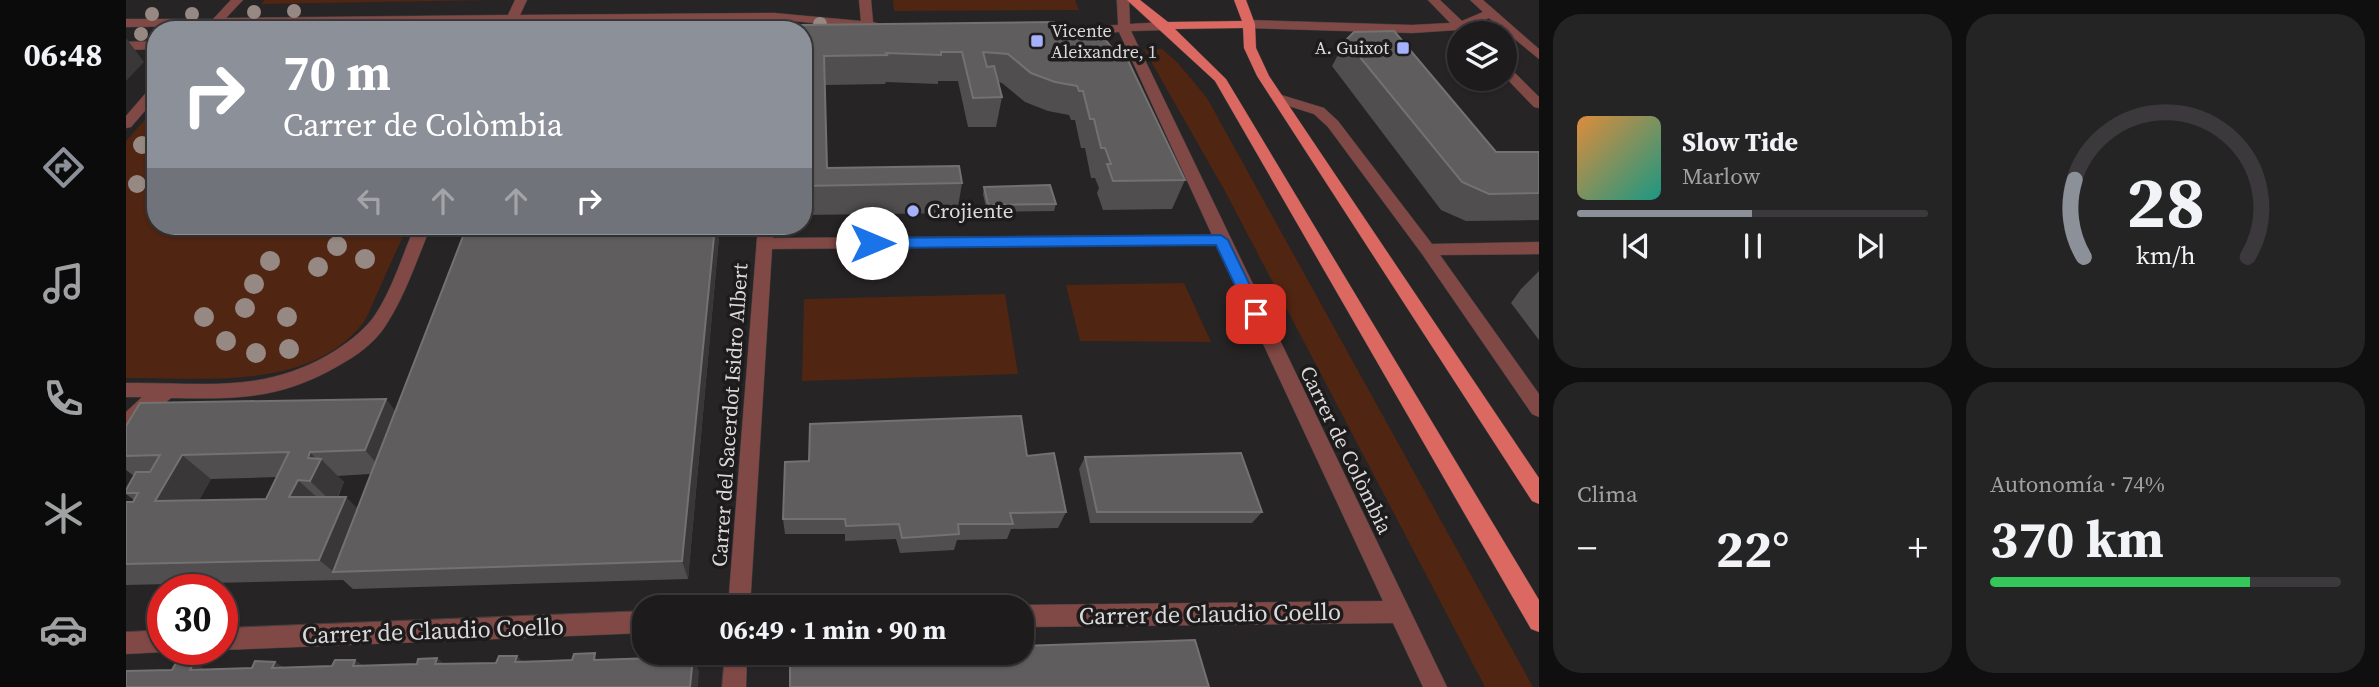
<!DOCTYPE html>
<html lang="es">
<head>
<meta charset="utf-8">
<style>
  body { margin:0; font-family:"Source Serif 4",serif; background:#252425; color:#f1f3f6; height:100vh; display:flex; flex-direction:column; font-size:26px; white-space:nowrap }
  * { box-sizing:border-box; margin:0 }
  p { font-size:23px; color:#a0a1a3 }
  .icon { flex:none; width:38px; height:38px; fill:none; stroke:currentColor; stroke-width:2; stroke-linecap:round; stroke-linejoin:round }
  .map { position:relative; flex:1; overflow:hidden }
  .panel { display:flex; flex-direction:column; gap:14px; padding:14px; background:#100f0f; width:840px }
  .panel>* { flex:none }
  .top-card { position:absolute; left:21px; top:21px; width:665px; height:214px; border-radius:28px; box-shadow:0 2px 5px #0004,0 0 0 2px #3b393b; background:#8c9099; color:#fff; overflow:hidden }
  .tools { position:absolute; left:1321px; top:21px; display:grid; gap:14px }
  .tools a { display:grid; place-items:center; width:70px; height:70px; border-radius:50%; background:#1d1b1c; box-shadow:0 2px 5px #0004,0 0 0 2px #3b393b; font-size:35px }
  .speed { position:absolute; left:21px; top:574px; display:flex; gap:14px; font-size:35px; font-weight:700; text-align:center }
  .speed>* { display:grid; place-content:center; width:91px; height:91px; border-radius:50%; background:#1d1b1c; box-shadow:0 2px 5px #0004,0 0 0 2px #3b393b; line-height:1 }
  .speed .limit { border:10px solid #d22; background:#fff; color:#111 }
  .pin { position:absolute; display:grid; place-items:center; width:60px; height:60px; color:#fff; margin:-30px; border-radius:14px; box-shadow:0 4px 10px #0006 }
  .me { position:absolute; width:77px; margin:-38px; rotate:90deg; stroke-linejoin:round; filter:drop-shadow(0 0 5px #0008) }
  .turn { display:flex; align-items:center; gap:24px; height:147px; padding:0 21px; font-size:32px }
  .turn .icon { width:91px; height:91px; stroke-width:2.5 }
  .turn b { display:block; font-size:49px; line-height:60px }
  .lanes { display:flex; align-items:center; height:66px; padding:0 21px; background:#0003; justify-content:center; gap:35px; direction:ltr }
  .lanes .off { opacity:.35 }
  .big { font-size:52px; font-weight:700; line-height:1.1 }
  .panel .widget { flex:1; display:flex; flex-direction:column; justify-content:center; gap:10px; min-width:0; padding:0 24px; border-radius:28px; background:#252425 }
  .panel .dial { align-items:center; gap:0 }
  .dial svg { height:182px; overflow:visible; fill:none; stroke:#3b393b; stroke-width:7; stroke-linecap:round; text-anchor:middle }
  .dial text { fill:#f1f3f6; stroke:none }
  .song { display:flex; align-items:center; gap:21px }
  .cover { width:84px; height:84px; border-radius:10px; background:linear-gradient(135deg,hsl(30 70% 55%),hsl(170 70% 35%)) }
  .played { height:7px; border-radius:4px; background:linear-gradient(90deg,#8c9099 50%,#3b393b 50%) }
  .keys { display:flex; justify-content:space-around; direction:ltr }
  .heat { display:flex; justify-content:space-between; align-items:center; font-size:38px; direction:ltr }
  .charge { height:10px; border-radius:5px; background:linear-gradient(90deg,#34c759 74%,#3b393b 0) }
  .panel .tiles { flex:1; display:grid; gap:14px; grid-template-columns:repeat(2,1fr) }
  .trip { position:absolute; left:506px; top:595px; width:402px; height:70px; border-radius:28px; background:#1d1b1c; box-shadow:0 2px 5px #0004,0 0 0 2px #3b393b; font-weight:700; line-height:70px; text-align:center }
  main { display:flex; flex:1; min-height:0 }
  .menu { display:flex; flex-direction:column; width:126px; justify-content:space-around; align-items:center; background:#0c0b0b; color:#a0a1a3 }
  .menu .icon { width:49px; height:49px }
  .menu .current { color:#8c9099 }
  .menu b { font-size:32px; color:#f1f3f6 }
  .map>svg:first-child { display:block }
  .green { fill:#502512 }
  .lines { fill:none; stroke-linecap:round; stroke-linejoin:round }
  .minor-casing { stroke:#444142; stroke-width:1 }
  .major-casing { stroke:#444142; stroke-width:1 }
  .minor { fill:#814945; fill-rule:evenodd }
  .major { fill:#db6962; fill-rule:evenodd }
  .tree { fill:#968984 }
  .wall { fill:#514e4f; fill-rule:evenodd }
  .shaded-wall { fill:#3a3738 }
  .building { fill:#605d5e; stroke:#737171; stroke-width:2; fill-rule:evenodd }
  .route { fill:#1a73e8; stroke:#114b97; stroke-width:2 }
  .poi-dot { fill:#a6b1fc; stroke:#1d1b1b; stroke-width:2.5 }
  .labels { text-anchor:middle; stroke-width:7; stroke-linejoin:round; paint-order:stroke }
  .far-poi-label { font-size:18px; fill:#dbd9d9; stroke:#1d1b1b; text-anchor:start }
  .poi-label { font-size:21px; fill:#dbd9d9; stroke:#1d1b1b; text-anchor:start }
  .street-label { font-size:21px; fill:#dbd9d9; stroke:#1d1b1b }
  .near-street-label { font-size:24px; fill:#dbd9d9; stroke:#1d1b1b }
</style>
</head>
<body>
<main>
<nav class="menu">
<b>06:48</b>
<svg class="icon current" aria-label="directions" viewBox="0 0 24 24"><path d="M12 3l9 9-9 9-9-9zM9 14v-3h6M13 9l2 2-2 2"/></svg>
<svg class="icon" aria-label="music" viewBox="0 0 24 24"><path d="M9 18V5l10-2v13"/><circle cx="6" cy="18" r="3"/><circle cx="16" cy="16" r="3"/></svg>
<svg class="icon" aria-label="phone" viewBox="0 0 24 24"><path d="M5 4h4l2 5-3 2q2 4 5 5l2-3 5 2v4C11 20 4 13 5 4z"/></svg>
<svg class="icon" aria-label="climate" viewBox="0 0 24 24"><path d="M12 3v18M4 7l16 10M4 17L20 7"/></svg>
<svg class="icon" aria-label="car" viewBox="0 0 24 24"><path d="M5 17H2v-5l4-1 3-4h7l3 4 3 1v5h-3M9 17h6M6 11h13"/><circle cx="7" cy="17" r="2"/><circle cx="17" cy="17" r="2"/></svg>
</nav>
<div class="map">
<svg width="1413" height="687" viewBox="0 0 1413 687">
  <rect width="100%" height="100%" fill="#272425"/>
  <!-- green -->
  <path class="green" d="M139,0H368L135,4Z
    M767,0H949L953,10L768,11Z
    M1018,49H1036L1052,63L1081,98L1407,687H1359L1100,193Z
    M30,107V226H282C271,249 261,271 251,294C246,304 243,315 237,323C183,392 77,377 0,378V141Z
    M1058,283L1085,342L954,341L940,285Z
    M879,294L892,374L676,381L678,299Z"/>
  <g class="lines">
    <defs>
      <path id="minor" d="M105,0H117L100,18L382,15L389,0H401L394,15L648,13L735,21L733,0H745L747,22L761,26L755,30L648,19L391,22L386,30H379V22L94,26L87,30L81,26L0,27V19H87Z
        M991,0H1003L1004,24L1039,22L1045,26L1039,30L1005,31L1321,687H1297L1267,623L896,627V607H890L896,605L1257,601L1091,245L646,249L624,607H602L632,226H648L647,238L1086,235L993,32L936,35L930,31L936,27L992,25Z
        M1302,0H1314L1336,21L1357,12L1344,0H1357L1413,49V59L1363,18L1342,27L1344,30L1339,33L1331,30L1286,33L1123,28L1117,24L1123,20L1286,25L1324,23Z
        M30,41V49L0,50V42Z
        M1379,66L1383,67L1413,97V108L1408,107L1379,77Z
        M30,86V98L5,127L0,128V116L25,87Z
        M1152,94L1198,108L1212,121L1306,244L1413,242V254L1314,255L1413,394V417L1406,414L1296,254L1202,127L1188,114L1147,101V95Z
        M289,226H305C291,259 280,294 260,325C249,343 230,356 212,366C153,400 110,399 45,398L7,430L0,432V412L16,397H0V383C74,382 134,394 202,355C219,345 235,333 247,318C266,291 276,256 289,226Z
        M518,611V633L96,650L93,649H96V628Z
        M37,630V649H45L37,652L0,654V632Z
        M599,653H621L620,687H596Z"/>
      <path id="major" d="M1001,0H1014L1042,22L1116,21L1108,0H1120L1129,24L1130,48L1143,76L1413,478V504L1406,501L1131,76L1118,48L1117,28L1049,29L1100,79L1413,600V632L1405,629L1089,81Z"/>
    </defs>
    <!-- minor casing -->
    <use href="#minor" class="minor-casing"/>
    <!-- major casing -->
    <use href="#major" class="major-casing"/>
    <!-- minor -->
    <use href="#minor" class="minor"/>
    <!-- major -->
    <use href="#major" class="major"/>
  </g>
  <!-- trees -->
  <g class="tree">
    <circle cx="168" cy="11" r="7"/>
    <circle cx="128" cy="12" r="7"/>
    <circle cx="26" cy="14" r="7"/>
    <circle cx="66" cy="14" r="7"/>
    <circle cx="694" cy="24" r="7"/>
    <circle cx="15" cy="34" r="7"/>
    <circle cx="16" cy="145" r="9"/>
    <circle cx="11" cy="184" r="9"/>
    <circle cx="211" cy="246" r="10"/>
    <circle cx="239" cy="259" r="10"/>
    <circle cx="144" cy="261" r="10"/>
    <circle cx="192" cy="267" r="10"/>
    <circle cx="128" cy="284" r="10"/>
    <circle cx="119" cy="308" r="10"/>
    <circle cx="78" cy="317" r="10"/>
    <circle cx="161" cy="317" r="10"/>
    <circle cx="100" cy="341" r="10"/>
    <circle cx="163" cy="349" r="10"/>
    <circle cx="130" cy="353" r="10"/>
  </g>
  <!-- wall -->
  <path class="wall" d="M930,27L1059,180L1046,209L977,210L971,193L973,188L969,178H965L959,148H955L949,120H945L943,115L922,111L899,102L876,83L872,82L876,97L870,127H842L832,81H812V84L760,82L759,84L699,85L701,168L836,183L831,213L677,215V30Z
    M1220,40L1370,152H1413V220L1340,221L1315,210L1206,66Z
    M858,187L930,204L928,211L861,212L857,194Z
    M594,226L562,579L227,589L217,580L0,585V502H7L8,500L0,494V490L8,476L0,470V426L260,399L269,411ZM244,474L231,508L212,497L218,482L211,476ZM151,477L140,499L73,500L85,479Z
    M1413,271V340L1385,303L1395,289Z
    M901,456L940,512L932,528L885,529L881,539L831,540L828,550L774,553L770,539L719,541V534H659L657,519Z
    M959,457L1136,512L1126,523H964L953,469Z"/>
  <!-- shaded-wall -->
  <path class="shaded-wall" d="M0,38L18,62L0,81Z
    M589,226H594L562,579L556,561Z
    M260,399L279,424L260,474L239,450Z
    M184,452L193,462L195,459L218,482L208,504L184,481L182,458Z
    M56,455L85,479L60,524L29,501Z
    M172,480L197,503L163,497Z
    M220,497L242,519L208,572L193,560Z
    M391,656L405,670L389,662Z
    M567,657L573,671L572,687H564Z
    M311,658L329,672L309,664Z
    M229,660L250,674L227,666Z
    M149,662L173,676L146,668Z
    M68,663L96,678L64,670Z"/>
  <!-- building -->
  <path class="building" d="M928,22L930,27H944L968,33L979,39L989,52H998L1059,180L987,181L981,164H985L979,148H975L968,119H964L957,91H953L951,86L929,82L905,73L882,54L857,52L861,67L868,66L876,97L847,98L836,52H815V55L760,53L761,55L698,56L701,168L833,166L836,183L677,186V30H675V25Z
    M1268,31L1370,152H1413V193L1363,194L1336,182L1220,40L1228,32Z
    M924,185L930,204L862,205L858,187Z
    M341,226H589L556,561L207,572Z
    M260,399L239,450L184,452L182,458L195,459L184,481L172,480L163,497H220L193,560L0,564V502H7L12,493H0V490L10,472H24L34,455L0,456V426L14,403ZM163,452L140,499L29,501L56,455Z
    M895,416L901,456L928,453L940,512L884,513L887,524H832L833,534L776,538L773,524L720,526L719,519H657L659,462L683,461L684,424Z
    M1115,453L1136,512H971L959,457Z
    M1069,640L1083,687H664V653H896V646Z
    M469,653L468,660L528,658L530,653H551V658L567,657L564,687H0V671L46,670L50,663H68L64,670L126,668L129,661L149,662L146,668L206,666L209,660H229L227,666L291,664L292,659L311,658L309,664L370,663L373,656H391L389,662L422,661L446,660L448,654Z"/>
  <!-- route -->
  <path class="route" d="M1095,235L1102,240L1138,314L1136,319H1125L1090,245L746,248L739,243L746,238Z"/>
  <!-- markers -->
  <g class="poi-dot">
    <rect x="904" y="34" width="14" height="14" rx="3.5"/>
    <rect x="1270" y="41" width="14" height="14" rx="3.5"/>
    <circle cx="787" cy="211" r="7"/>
  </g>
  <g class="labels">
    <!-- far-poi labels -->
    <g class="far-poi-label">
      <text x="925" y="37">Vicente<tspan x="925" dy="21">Aleixandre, 1</tspan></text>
      <text x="1263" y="54" text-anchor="end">A. Guixot</text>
    </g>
    <!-- poi labels -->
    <g class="poi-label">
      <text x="801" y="218">Crojiente</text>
    </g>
    <!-- street labels -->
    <g class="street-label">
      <text transform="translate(604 415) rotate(-86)" y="7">Carrer del Sacerdot Isidro Albert</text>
      <text transform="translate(1220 450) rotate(64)" y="7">Carrer de Colòmbia</text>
    </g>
    <!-- near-street labels -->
    <g class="near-street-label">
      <text transform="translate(1084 614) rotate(-1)" y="8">Carrer de Claudio Coello</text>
      <text transform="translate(307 631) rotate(-2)" y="8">Carrer de Claudio Coello</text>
    </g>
  </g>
</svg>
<div class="tools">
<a><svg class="icon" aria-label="layers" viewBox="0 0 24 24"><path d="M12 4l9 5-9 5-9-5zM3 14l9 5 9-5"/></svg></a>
</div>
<div class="speed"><div class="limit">30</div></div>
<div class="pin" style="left:1130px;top:314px;background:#d93025"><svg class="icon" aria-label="arrive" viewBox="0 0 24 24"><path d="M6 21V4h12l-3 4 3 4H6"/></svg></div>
<svg class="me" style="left:746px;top:243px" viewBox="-20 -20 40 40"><circle r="19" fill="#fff"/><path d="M0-13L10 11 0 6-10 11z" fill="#1a73e8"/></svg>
<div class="trip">06:49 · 1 min · 90 m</div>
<div class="top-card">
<div class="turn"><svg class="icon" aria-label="right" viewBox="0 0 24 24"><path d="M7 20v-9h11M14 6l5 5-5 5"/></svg><div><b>70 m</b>Carrer de Colòmbia</div></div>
<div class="lanes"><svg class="icon off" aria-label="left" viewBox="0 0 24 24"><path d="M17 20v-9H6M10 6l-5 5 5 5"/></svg><svg class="icon off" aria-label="ahead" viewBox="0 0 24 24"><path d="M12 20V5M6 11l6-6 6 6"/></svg><svg class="icon off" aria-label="ahead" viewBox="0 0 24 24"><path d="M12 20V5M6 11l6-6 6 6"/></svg><svg class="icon" aria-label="right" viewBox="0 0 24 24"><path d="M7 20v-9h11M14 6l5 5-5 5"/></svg></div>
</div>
</div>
<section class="panel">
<div class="tiles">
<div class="widget">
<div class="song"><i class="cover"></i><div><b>Slow Tide</b><p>Marlow</p></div></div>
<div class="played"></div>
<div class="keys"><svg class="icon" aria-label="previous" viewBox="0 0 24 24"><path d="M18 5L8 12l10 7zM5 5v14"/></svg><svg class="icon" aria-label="pause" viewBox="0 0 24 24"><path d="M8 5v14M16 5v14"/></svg><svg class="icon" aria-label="next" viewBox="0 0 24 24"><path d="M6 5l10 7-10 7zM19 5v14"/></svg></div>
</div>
<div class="widget dial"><svg viewBox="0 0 100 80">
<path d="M14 69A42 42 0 1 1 86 69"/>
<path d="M14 69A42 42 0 0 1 10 35" stroke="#8c9099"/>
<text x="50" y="56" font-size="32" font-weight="700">28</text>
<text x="50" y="72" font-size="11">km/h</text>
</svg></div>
<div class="widget"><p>Clima</p>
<div class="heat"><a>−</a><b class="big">22°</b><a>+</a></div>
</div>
<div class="widget"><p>Autonomía · 74%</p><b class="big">370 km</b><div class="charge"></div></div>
</div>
</section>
</main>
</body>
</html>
